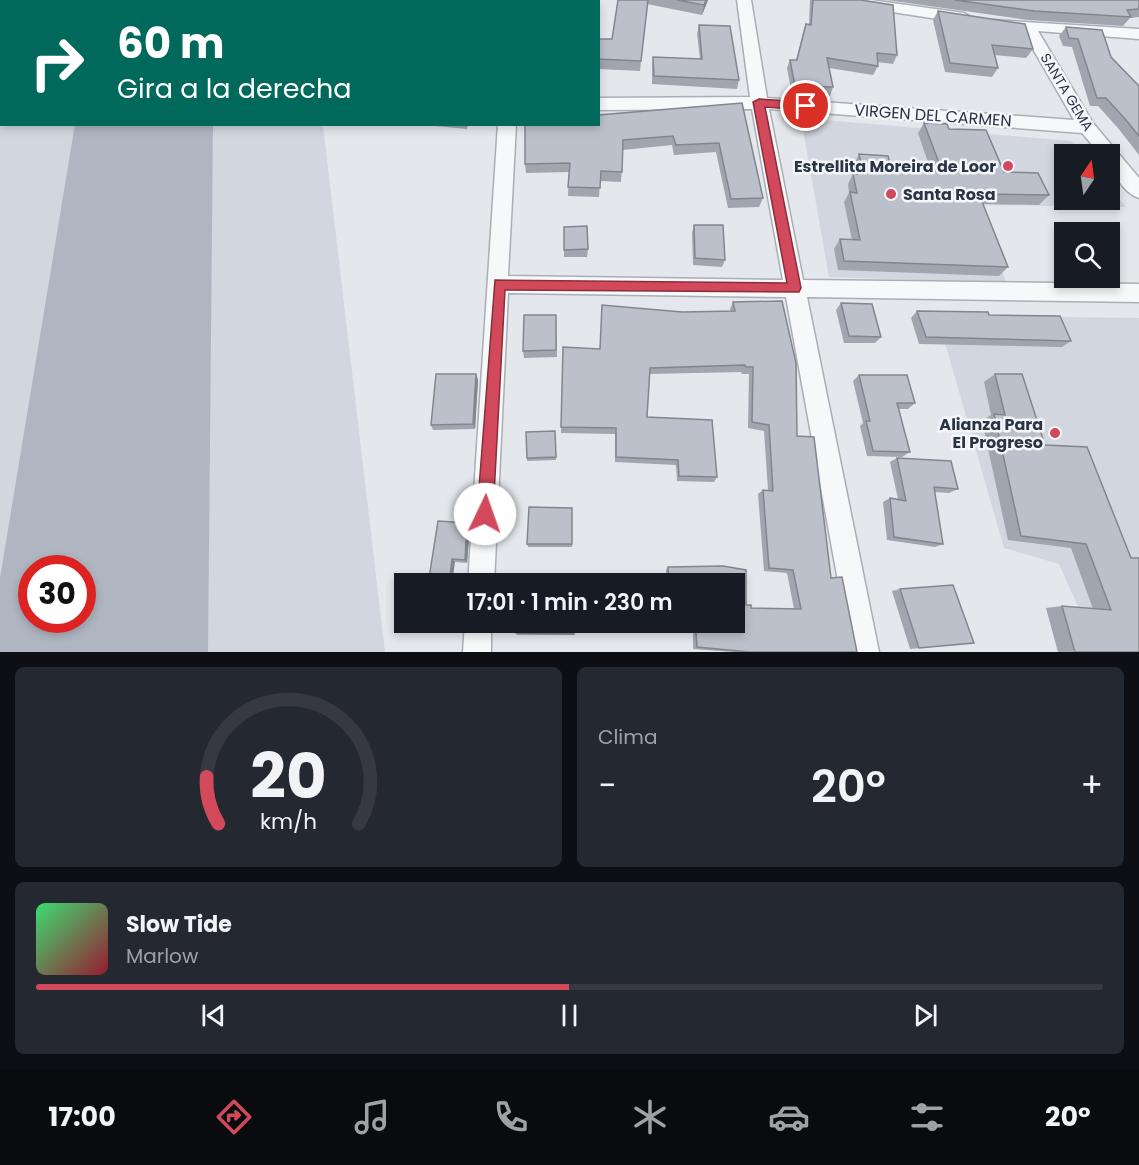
<!DOCTYPE html>
<html lang="es">
<head>
<meta charset="utf-8">
<style>
  body { margin:0; font-family:Poppins,sans-serif; background:#242831; color:#f1f3f6; height:100vh; display:flex; flex-direction:column; font-size:22px; white-space:nowrap }
  * { box-sizing:border-box; margin:0 }
  p { font-size:20px; color:#9ea1a6 }
  .icon { flex:none; width:33px; height:33px; fill:none; stroke:currentColor; stroke-width:2; stroke-linecap:round; stroke-linejoin:round }
  .map { position:relative; height:652px; overflow:hidden }
  .details { display:flex; flex-direction:column; gap:15px; padding:15px; background:#0d0f14; flex:1 }
  .details>* { flex:none }
  .banner { position:absolute; left:0px; top:0px; width:600px; height:126px; box-shadow:0 3px 9px #0003; background:#00695c; color:#fff; overflow:hidden }
  .needle { width:39px; rotate:13deg }
  .controls { position:absolute; left:1054px; top:144px; display:grid; gap:12px }
  .controls a { display:grid; place-items:center; width:66px; height:66px; border-radius:0px; background:#171b24; box-shadow:0 3px 9px #0003; font-size:30px }
  .speed { position:absolute; left:18px; top:555px; display:flex; gap:12px; font-size:30px; font-weight:700; text-align:center }
  .speed>* { display:grid; place-content:center; width:78px; height:78px; border-radius:50%; background:#171b24; box-shadow:0 3px 9px #0003; line-height:1 }
  .speed .limit { border:9px solid #d22; background:#fff; color:#111 }
  .pin { position:absolute; display:grid; place-items:center; width:51px; height:51px; color:#fff; margin:-26px; border:3px solid #fff; border-radius:50%; box-shadow:0 2px 6px #0007 }
  .me { position:absolute; width:66px; margin:-33px; rotate:3deg; stroke-linejoin:round; filter:drop-shadow(0 0 4px #0008) }
  .turn { display:flex; align-items:center; gap:21px; height:126px; padding:0 18px; font-size:27px }
  .turn .icon { width:78px; height:78px; stroke-width:2.5 }
  .turn b { display:block; font-size:42px; line-height:51px }
  .big { font-size:45px; font-weight:600; line-height:1.1 }
  .details .tile { flex:1; display:flex; flex-direction:column; justify-content:center; gap:9px; min-width:0; padding:0 21px; border-radius:9px; background:#242831 }
  .details .dial { align-items:center; gap:0 }
  .dial svg { height:156px; overflow:visible; fill:none; stroke:#363941; stroke-width:7; stroke-linecap:round; text-anchor:middle }
  .dial text { fill:#f1f3f6; stroke:none }
  .song { display:flex; align-items:center; gap:18px }
  .cover { width:72px; height:72px; border-radius:9px; background:linear-gradient(135deg,hsl(140 70% 55%),hsl(350 70% 35%)) }
  .played { height:6px; border-radius:3px; background:linear-gradient(90deg,#d1495b 50%,#363941 50%) }
  .keys { display:flex; justify-content:space-around; direction:ltr }
  .heat { display:flex; justify-content:space-between; align-items:center; font-size:33px; direction:ltr }
  .details .tiles { flex:1; display:grid; gap:15px; grid-template-columns:1fr 1fr }
  .tile:last-child { grid-column:span 2 }
  .trip { position:absolute; left:394px; top:573px; width:351px; height:60px; border-radius:0px; background:#171b24; box-shadow:0 3px 9px #0003; font-weight:600; line-height:60px; text-align:center }
  .menu { display:flex; height:96px; justify-content:space-around; align-items:center; background:#090b0e; color:#9ea1a6 }
  .menu .icon { width:42px; height:42px }
  .menu .active { color:#d1495b }
  .menu b { font-size:27px; color:#f1f3f6 }
  .map>svg:first-child { display:block }
  .built { fill:#d2d6de; fill-rule:evenodd }
  .lines { fill:none; stroke-linecap:round; stroke-linejoin:round }
  .runway { fill:#b0b6c1; fill-rule:evenodd }
  .service-casing { stroke:#a9aeb7; stroke-width:4 }
  .minor-casing { stroke:#a9aeb7; stroke-width:3 }
  .service { fill:#f7f8fa; fill-rule:evenodd }
  .minor { fill:#f7f8fa; fill-rule:evenodd }
  .wall { fill:#a1a5ae }
  .shaded-wall { fill:#83868d }
  .building { fill:#bbc0ca; stroke:#83868d; stroke-width:1.5 }
  .route { fill:#d1495b; stroke:#882f3b; stroke-width:1.5 }
  .poi-dot { fill:#d1495b; stroke:#f4f6f9; stroke-width:2 }
  .labels { text-anchor:middle; stroke-width:5; stroke-linejoin:round; paint-order:stroke }
  .far-street-label { font-size:14px; fill:#2b3445; stroke:#f4f6f9 }
  .street-label { font-size:16px; fill:#2b3445; stroke:#f4f6f9 }
  .poi-label { font-size:16px; font-weight:bold; fill:#2b3445; stroke:#f4f6f9; text-anchor:end }
</style>
</head>
<body>
<div class="map">
<svg width="1139" height="652" viewBox="0 0 1139 652">
  <rect width="100%" height="100%" fill="#e4e7ec"/>
  <!-- built -->
  <path class="built" d="M0,0H308L2,2V124L323,125L385,652H0ZM32,568H82V620H32Z
    M801,118L1071,141L1082,154H1065V200H1110V188L1126,207L971,205L990,229L1006,283L829,277Z
    M937,315L1139,318V652H1098L1059,564L1004,548Z"/>
  <g class="lines">
    <!-- runway -->
    <path class="runway" d="M96,0H214V2H96Z
      M75,124H213L208,652H0V578ZM32,568H82V620H32Z"/>
    <defs>
      <path id="service" d="M0,102H2V108H0Z"/>
      <path id="minor" d="M314,0H328L329,2H314Z
        M498,0H512V2H498Z
        M737,0H751L767,98L1074,120L1022,30L993,26L990,23L993,20L1139,29V39L1038,31L1093,123L1139,178V198C1123,193 1110,170 1110,154H1100L1082,133L769,109L803,280L1139,284V302L807,297L879,652H851L786,297L508,293L494,584H468L498,124H516L508,276L783,280L752,109L598,110V98L750,97Z
        M833,0H871L964,13L972,18L964,23L840,4Z
        M465,622H491V652H463Z"/>
    </defs>
    <!-- service casing -->
    <use href="#service" class="service-casing"/>
    <!-- minor casing -->
    <use href="#minor" class="minor-casing"/>
    <!-- service -->
    <use href="#service" class="service"/>
    <!-- minor -->
    <use href="#minor" class="minor"/>
  </g>
  <!-- wall -->
  <path class="wall" d="M618,0H708L702,15L647,4L640,71L598,69V39H612Z
    M810,0H861L897,55L893,64L877,62L878,66L873,75L829,68L833,87L830,96L792,94L787,68L790,60H796L803,33L806,24H809Z
    M887,0H1139V17L1130,18L1123,26L1028,20Z
    M938,11L1033,49L1026,58L995,55L998,68L992,77L945,72L933,20Z
    M699,25L739,80L737,89L652,84V65L653,57L700,59L697,34Z
    M1066,27L1111,57L1139,86V155L1118,128L1098,106H1090L1072,47L1063,46L1059,36Z
    M742,103L763,198L759,207L728,208L716,152L674,155L672,145L623,150L621,182L600,181L599,197L568,196L569,172L526,173L525,164Z
    M924,123L949,129L1004,172L1049,195L1039,205L983,204L1008,267L999,276L838,270L834,249L840,239L852,240L844,202L849,193L848,184L853,174H856L854,164L859,154L891,168L931,171L918,133Z
    M414,124H468L467,129Z
    M694,225L725,260L722,267L693,265L692,233Z
    M564,227L588,249L587,257H564Z
    M782,301L796,363L797,436L814,437L831,578L842,577L857,652H734L693,649V633L638,631V622H735V584H666V570L668,567L723,566L746,570V605H751V608L794,609L787,573L764,571L758,494L763,490H768L764,431L748,428L749,374H742L741,372L650,374L647,417L712,420L717,477L714,482L677,481L676,465L615,462V434L561,433L563,347L600,349L602,305L682,312H731L730,309L733,302Z
    M841,303L881,337L875,343H844L836,310Z
    M917,311L1071,341L1062,347L919,344L911,318Z
    M556,315L557,357L524,358L523,351Z
    M995,374L1045,445L1139,652H1058L1046,608L1062,606L1093,609L1071,548L1008,540L982,421L991,415L984,382Z
    M859,375L915,403L908,409H898L910,452L902,457L867,456L860,426L863,423L853,381Z
    M478,380L475,429L433,430L431,425Z
    M555,431L556,460L527,461V458Z
    M897,458L958,489L949,493L935,492L943,544L935,547L887,540L883,502L890,498L898,499L890,462Z
    M572,508V547H528L527,544Z
    M467,523L470,526L467,563L455,562L429,578Z
    M900,589L974,643L910,649L892,591Z
    M405,622H447L446,630L404,627L399,626Z
    M574,622V635H517L516,633Z"/>
  <!-- shaded-wall -->
  <path class="shaded-wall" d="M706,0H708L702,15L704,5Z
    M476,374L478,380L475,429L473,424Z
    M467,523L470,526L467,563L465,560Z
    M452,559L455,562L452,584H449Z
    M443,622H447L446,630L443,629Z"/>
  <!-- building -->
  <path class="building" d="M375,0H387V2H360Z
    M529,0H557V2H529Z
    M618,0H648L641,61L598,59V39H612Z
    M677,0H706L704,5Z
    M813,0H861L893,5L897,55L877,53L878,66L827,58L833,87L795,86L790,60H797L806,24L811,25Z
    M955,0H1139V9L1127,10L1131,17L1034,11Z
    M938,11L1025,24L1033,49L992,45L998,68L950,63Z
    M699,25L730,26L739,80L654,76L653,57L702,59Z
    M1066,27L1102,30L1111,57L1139,86V136L1126,120L1106,98H1097L1078,39L1069,38Z
    M742,103L763,198L731,199L719,143L676,145L673,136L623,140L622,172L601,171L600,188L568,187L570,163L525,164V124H598V115Z
    M924,123L947,124L949,129L986,130L1004,172L1038,173L1049,195L979,194L1008,267L844,261L840,239L860,240L850,192L857,193L853,174H863L859,154L888,156L891,168L942,171Z
    M694,225H723L725,260L695,258Z
    M587,226L588,249L564,250V227Z
    M782,301L796,363L797,436L814,437L831,578L842,577L857,652H749L697,647L696,632L640,629V622H735V584H669L668,567L723,566L746,570V605H751V608L801,609L793,570L769,568L763,490L773,491L769,425L752,422L753,367H746L745,365L650,368L647,417L712,420L717,477L679,476L678,460L616,457V428L561,427L563,347L600,349L602,305L682,312L735,311L733,302Z
    M841,303L872,304L881,337L849,336Z
    M917,311L988,312L989,315L1060,316L1071,341L926,337Z
    M524,315H556V350L523,351Z
    M436,374H476L473,424L431,425Z
    M995,374H1022L1045,445L1087,447L1131,558H1139V652H1075L1062,606L1111,610L1086,544L1021,536L994,414L1005,415Z
    M859,375H907L915,403H897L910,452L873,451L866,421H870Z
    M555,431L556,457L527,458L526,432Z
    M897,458L951,461L958,489L934,487L943,544L894,537L890,498L906,501Z
    M529,507L572,508V544H527Z
    M438,521L467,523L465,560L452,559L449,584H406L408,577L429,578Z
    M953,585L974,643L919,648L900,589Z
    M405,593V622H443V629L399,626Z
    M516,622H574V634L516,633Z"/>
  <!-- route -->
  <path class="route" d="M759,99L806,102L811,106L806,110L765,107L801,288L799,292L505,290L493,514L491,520L485,522L479,520L477,514L495,280L787,283L753,102Z"/>
  <!-- markers -->
  <g class="poi-dot">
    <circle cx="1008" cy="166" r="6"/>
    <circle cx="891" cy="194" r="6"/>
    <circle cx="1055" cy="433" r="6"/>
  </g>
  <g class="labels">
    <!-- far-street labels -->
    <g class="far-street-label">
      <text transform="translate(1067 92) rotate(59)" y="5">SANTA GEMA</text>
    </g>
    <!-- street labels -->
    <g class="street-label">
      <text transform="translate(933 115) rotate(4)" y="6">VIRGEN DEL CARMEN</text>
    </g>
    <!-- poi labels -->
    <g class="poi-label">
      <text x="996" y="172">Estrellita Moreira de Loor</text>
      <text x="903" y="200" text-anchor="start">Santa Rosa</text>
      <text x="1043" y="430">Alianza Para<tspan x="1043" dy="18">El Progreso</tspan></text>
    </g>
  </g>
</svg>
<div class="controls">
<a><svg class="needle" viewBox="-14 -14 28 28"><path d="M0-13l5 13h-10z" fill="#e53935"/><path d="M0 13l5-13h-10z" fill="#9ea1a6"/></svg></a>
<a><svg class="icon" aria-label="search" viewBox="0 0 24 24"><circle cx="10" cy="10" r="6"/><path d="M15 15l6 6"/></svg></a>
</div>
<div class="speed"><div class="limit">30</div></div>
<div class="pin" style="left:806px;top:106px;background:#d93025"><svg class="icon" aria-label="arrive" viewBox="0 0 24 24"><path d="M6 21V4h12l-3 4 3 4H6"/></svg></div>
<svg class="me" style="left:485px;top:514px" viewBox="-20 -20 40 40"><circle r="19" fill="#fff"/><path d="M0-13L10 11 0 6-10 11z" fill="#d1495b"/></svg>
<div class="trip">17:01 · 1 min · 230 m</div>
<div class="banner">
<div class="turn"><svg class="icon" aria-label="right" viewBox="0 0 24 24"><path d="M7 20v-9h11M14 6l5 5-5 5"/></svg><div><b>60 m</b>Gira a la derecha</div></div>
</div>
</div>
<section class="details">
<div class="tiles">
<div class="tile dial"><svg viewBox="0 0 100 80">
<path d="M14 69A42 42 0 1 1 86 69"/>
<path d="M14 69A42 42 0 0 1 8 45" stroke="#d1495b"/>
<text x="50" y="56" font-size="32" font-weight="700">20</text>
<text x="50" y="72" font-size="11">km/h</text>
</svg></div>
<div class="tile"><p>Clima</p>
<div class="heat"><a>−</a><b class="big">20°</b><a>+</a></div>
</div>
<div class="tile">
<div class="song"><i class="cover"></i><div><b>Slow Tide</b><p>Marlow</p></div></div>
<div class="played"></div>
<div class="keys"><svg class="icon" aria-label="previous" viewBox="0 0 24 24"><path d="M18 5L8 12l10 7zM5 5v14"/></svg><svg class="icon" aria-label="pause" viewBox="0 0 24 24"><path d="M8 5v14M16 5v14"/></svg><svg class="icon" aria-label="next" viewBox="0 0 24 24"><path d="M6 5l10 7-10 7zM19 5v14"/></svg></div>
</div>
</div>
</section>
<nav class="menu">
<b>17:00</b>
<svg class="icon active" aria-label="directions" viewBox="0 0 24 24"><path d="M12 3l9 9-9 9-9-9zM9 14v-3h6M13 9l2 2-2 2"/></svg>
<svg class="icon" aria-label="music" viewBox="0 0 24 24"><path d="M9 18V5l10-2v13"/><circle cx="6" cy="18" r="3"/><circle cx="16" cy="16" r="3"/></svg>
<svg class="icon" aria-label="phone" viewBox="0 0 24 24"><path d="M5 4h4l2 5-3 2q2 4 5 5l2-3 5 2v4C11 20 4 13 5 4z"/></svg>
<svg class="icon" aria-label="climate" viewBox="0 0 24 24"><path d="M12 3v18M4 7l16 10M4 17L20 7"/></svg>
<svg class="icon" aria-label="car" viewBox="0 0 24 24"><path d="M5 17H2v-5l4-1 3-4h7l3 4 3 1v5h-3M9 17h6M6 11h13"/><circle cx="7" cy="17" r="2"/><circle cx="17" cy="17" r="2"/></svg>
<svg class="icon" aria-label="filters" viewBox="0 0 24 24"><path d="M4 7h16M4 17h16"/><circle cx="9" cy="7" r="2"/><circle cx="15" cy="17" r="2"/></svg>
<b>20°</b>
</nav>
</body>
</html>
